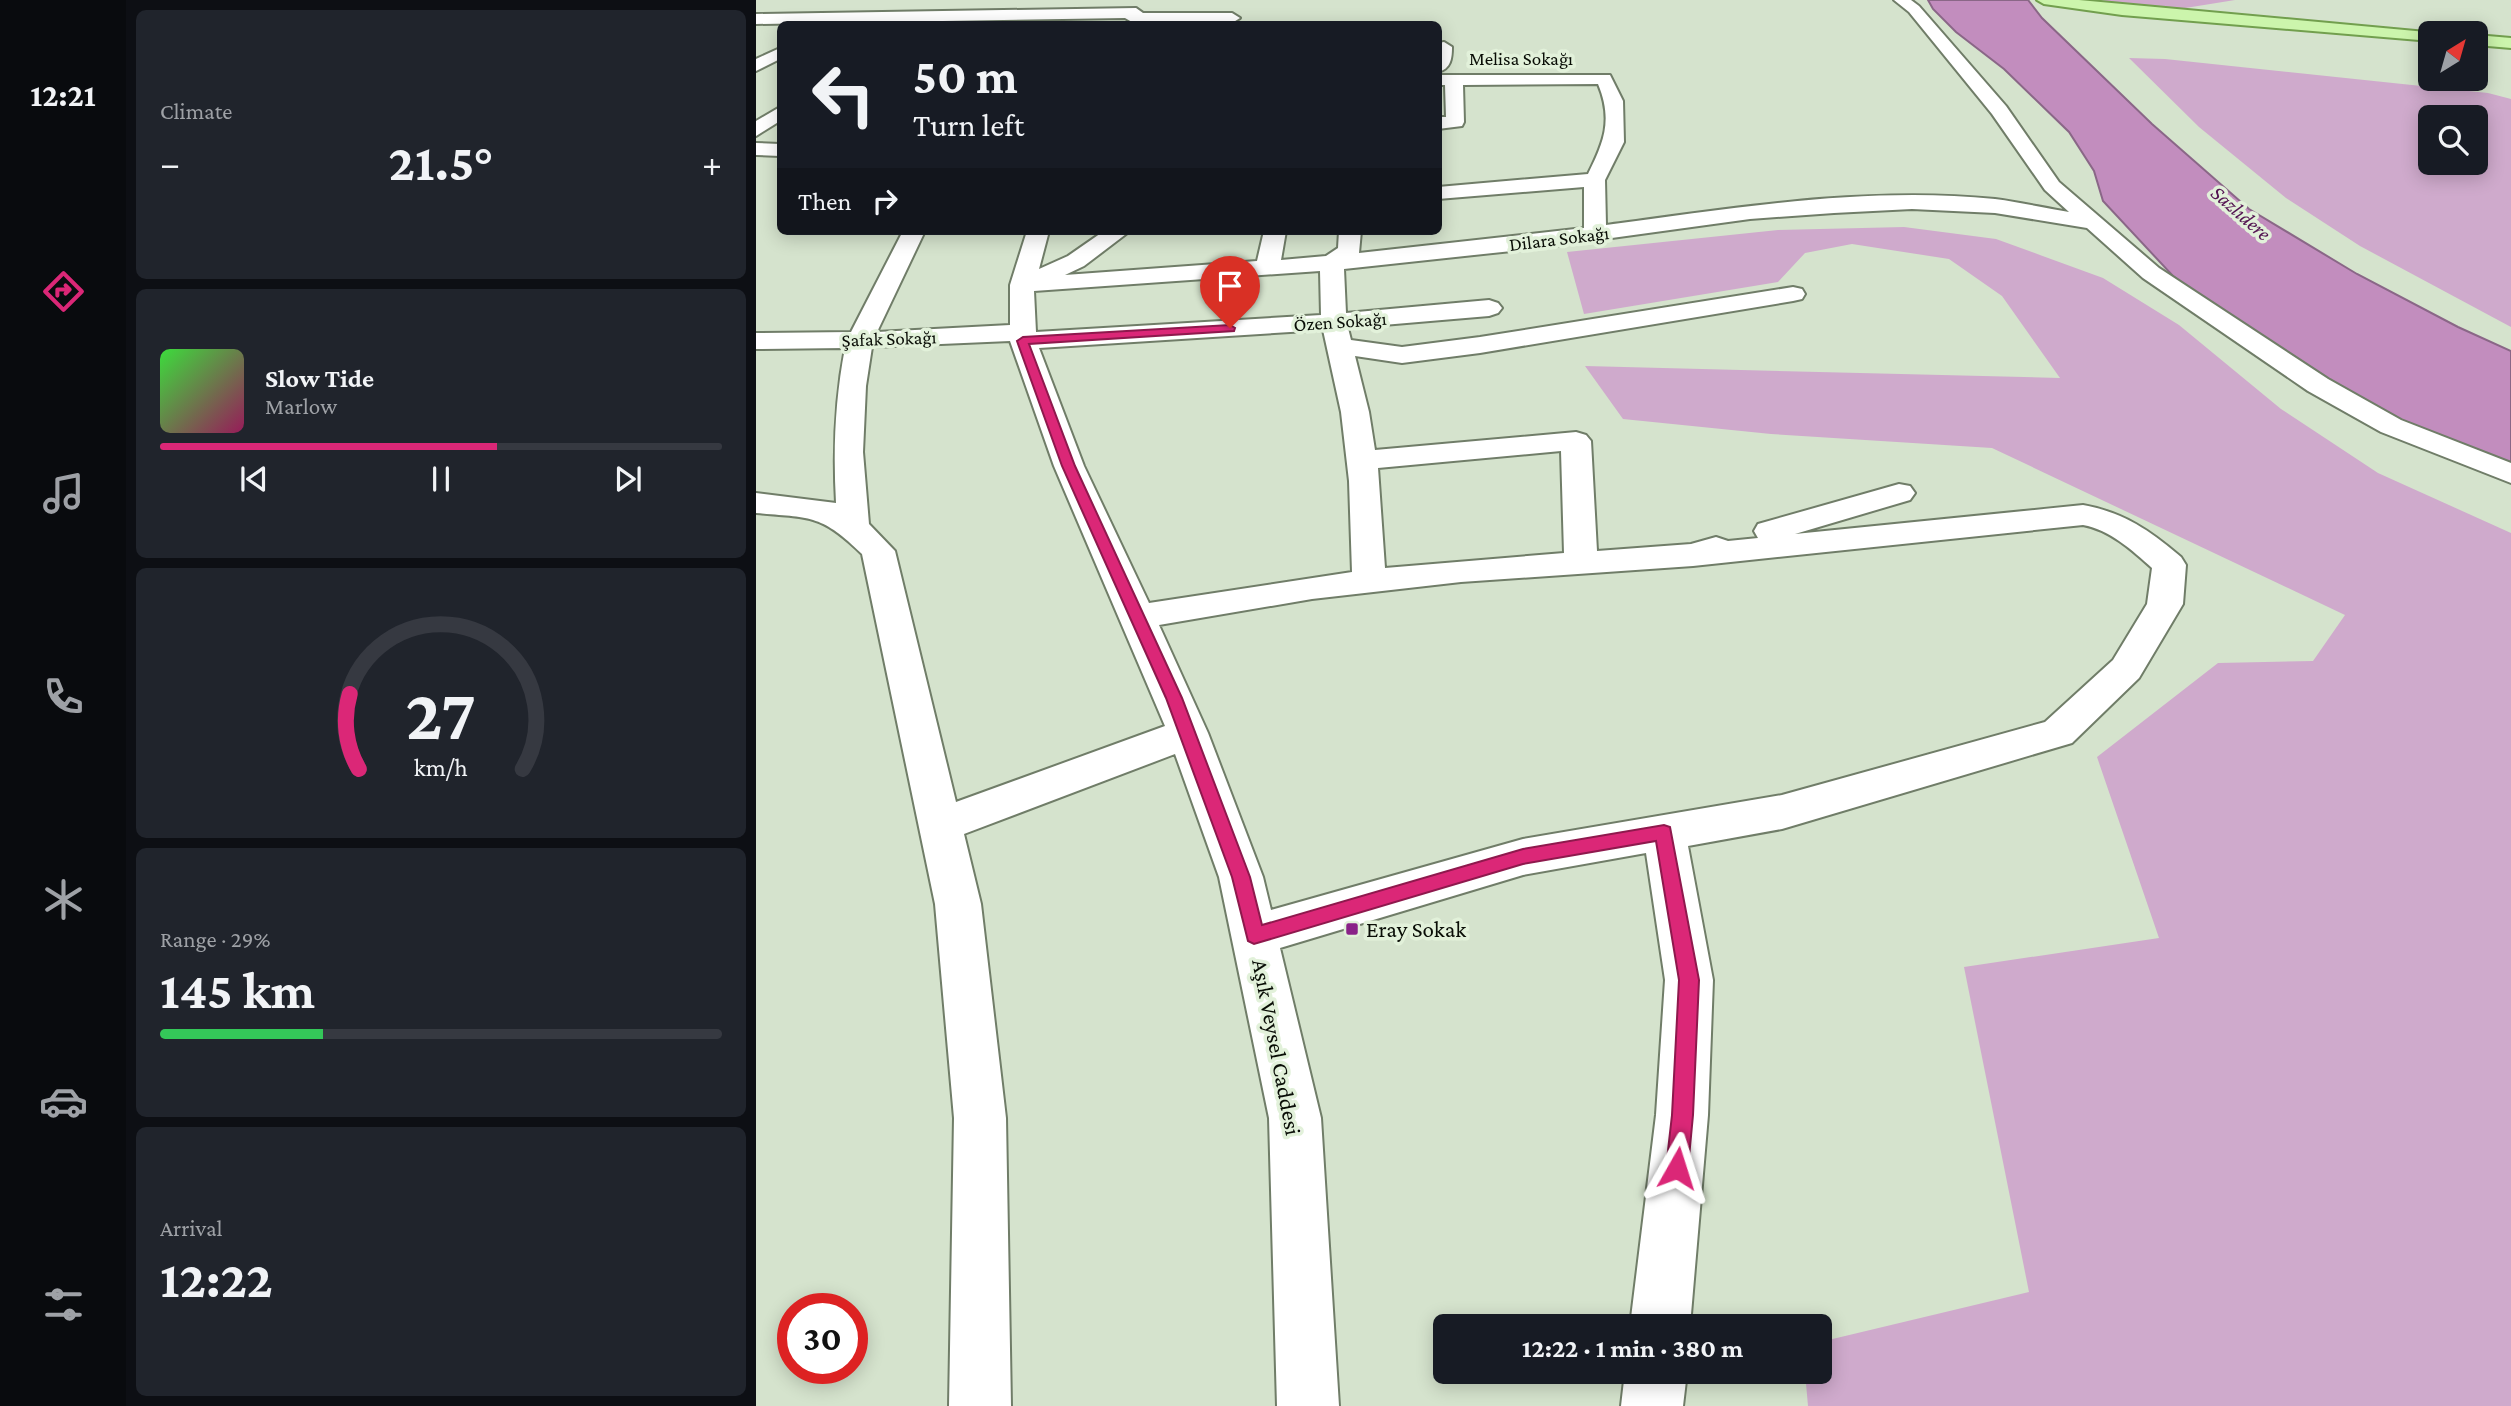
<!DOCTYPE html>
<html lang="en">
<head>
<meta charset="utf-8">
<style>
  body { margin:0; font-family:"Crimson Pro",serif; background:#20242c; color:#f1f3f6; height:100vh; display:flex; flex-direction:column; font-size:26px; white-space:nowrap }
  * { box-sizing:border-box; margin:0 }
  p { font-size:23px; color:#9ea1a6 }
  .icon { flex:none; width:38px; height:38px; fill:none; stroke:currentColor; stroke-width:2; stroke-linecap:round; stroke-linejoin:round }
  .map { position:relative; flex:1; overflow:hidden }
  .panel { display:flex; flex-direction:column; gap:10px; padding:10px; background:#0d0f14; width:630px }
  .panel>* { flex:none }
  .hud { position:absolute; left:21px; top:21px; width:665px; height:214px; border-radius:10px; box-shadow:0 4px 18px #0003; background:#171b24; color:#f1f3f6; overflow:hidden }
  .needle { width:46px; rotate:37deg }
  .controls { position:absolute; left:1662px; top:21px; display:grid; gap:14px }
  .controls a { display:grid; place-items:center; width:70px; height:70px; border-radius:10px; background:#171b24; box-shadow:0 4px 18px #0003; font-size:35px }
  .speed { position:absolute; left:21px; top:1293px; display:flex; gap:14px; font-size:35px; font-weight:700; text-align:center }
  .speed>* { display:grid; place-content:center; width:91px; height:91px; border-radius:50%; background:#171b24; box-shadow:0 4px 18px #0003; line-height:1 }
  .speed .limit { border:10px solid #d22; background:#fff; color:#111 }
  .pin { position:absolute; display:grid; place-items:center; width:60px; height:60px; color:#fff; margin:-72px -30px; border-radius:50% 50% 50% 0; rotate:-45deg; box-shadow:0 0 7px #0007 }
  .pin .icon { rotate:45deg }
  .me { position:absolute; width:77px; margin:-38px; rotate:6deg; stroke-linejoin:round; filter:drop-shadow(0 0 5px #0008) }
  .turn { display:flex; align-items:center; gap:24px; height:147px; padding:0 21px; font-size:32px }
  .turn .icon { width:91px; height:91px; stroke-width:2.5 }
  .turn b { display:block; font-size:49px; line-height:60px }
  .then { display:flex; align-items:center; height:66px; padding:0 21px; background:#0003; gap:14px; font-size:26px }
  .big { font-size:52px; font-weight:700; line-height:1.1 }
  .panel .widget { flex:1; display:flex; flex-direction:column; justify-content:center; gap:10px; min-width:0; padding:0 24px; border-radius:10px; background:#20242c }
  .panel .dial { align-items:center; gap:0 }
  .dial svg { height:182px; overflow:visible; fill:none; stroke:#363941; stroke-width:7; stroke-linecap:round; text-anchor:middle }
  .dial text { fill:#f1f3f6; stroke:none }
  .song { display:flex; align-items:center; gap:21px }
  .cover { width:84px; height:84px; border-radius:10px; background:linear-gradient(135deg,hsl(120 70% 55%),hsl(330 70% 35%)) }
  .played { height:7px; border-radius:4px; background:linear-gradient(90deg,#db2777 60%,#363941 60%) }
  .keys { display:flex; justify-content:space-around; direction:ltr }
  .heat { display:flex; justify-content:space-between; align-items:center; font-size:38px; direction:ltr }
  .charge { height:10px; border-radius:5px; background:linear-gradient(90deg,#34c759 29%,#363941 0) }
  .trip { position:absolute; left:677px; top:1314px; width:399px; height:70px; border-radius:10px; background:#171b24; box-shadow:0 4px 18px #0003; font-weight:700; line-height:70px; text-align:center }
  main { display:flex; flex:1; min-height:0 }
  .tab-bar { display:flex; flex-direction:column; width:126px; justify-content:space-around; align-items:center; background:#090b0e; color:#9ea1a6 }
  .tab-bar .icon { width:49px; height:49px }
  .tab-bar .on { color:#db2777 }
  .tab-bar b { font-size:32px; color:#f1f3f6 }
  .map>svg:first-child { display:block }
  .green { fill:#cfaacc; fill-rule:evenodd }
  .water { fill:#c28dbe; stroke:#8a6787; stroke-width:2 }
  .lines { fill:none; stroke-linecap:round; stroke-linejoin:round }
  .minor-casing { stroke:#707d68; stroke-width:4 }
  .major-casing { stroke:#729f4e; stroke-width:4 }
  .minor { fill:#fff; fill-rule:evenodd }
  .major { fill:#ccf5ac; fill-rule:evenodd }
  .route { fill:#db2777; stroke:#8e194d; stroke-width:2 }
  .poi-dot { fill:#8a2288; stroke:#e2f1da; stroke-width:2.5 }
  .labels { text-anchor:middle; stroke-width:7; stroke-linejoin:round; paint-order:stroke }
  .far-street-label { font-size:19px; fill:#090d06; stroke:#e2f1da }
  .far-water-label { font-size:21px; font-style:italic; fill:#541552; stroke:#e2f1da }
  .poi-label { font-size:23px; fill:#090d06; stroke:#e2f1da; text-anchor:start }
  .street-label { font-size:23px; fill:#090d06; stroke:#e2f1da }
</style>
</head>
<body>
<main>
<nav class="tab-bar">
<b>12:21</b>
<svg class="icon on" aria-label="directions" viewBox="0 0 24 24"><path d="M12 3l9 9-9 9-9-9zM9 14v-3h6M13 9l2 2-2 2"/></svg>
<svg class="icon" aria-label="music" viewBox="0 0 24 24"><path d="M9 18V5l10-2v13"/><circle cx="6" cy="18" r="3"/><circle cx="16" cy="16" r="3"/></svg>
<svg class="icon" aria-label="phone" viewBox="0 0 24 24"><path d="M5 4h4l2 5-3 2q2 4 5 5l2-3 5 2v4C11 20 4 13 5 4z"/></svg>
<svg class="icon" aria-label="climate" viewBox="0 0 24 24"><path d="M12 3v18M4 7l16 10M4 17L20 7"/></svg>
<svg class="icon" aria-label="car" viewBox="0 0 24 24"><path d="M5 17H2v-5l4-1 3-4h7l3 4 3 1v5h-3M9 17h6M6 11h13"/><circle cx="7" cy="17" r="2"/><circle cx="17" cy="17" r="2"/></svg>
<svg class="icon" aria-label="filters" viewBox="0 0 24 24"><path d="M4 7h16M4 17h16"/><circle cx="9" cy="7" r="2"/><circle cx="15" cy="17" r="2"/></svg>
</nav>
<section class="panel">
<div class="widget"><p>Climate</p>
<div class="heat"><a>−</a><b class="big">21.5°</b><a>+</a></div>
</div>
<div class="widget">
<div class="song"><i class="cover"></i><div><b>Slow Tide</b><p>Marlow</p></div></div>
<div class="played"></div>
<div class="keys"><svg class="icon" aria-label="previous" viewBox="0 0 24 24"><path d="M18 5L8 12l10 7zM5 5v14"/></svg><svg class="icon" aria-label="pause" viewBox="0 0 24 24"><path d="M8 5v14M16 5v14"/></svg><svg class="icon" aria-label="next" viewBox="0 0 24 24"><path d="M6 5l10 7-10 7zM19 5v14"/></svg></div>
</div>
<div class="widget dial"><svg viewBox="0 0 100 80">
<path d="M14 69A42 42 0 1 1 86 69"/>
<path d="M14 69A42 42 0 0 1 10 36" stroke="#db2777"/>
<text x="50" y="56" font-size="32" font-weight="700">27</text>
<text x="50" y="72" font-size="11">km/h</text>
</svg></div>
<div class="widget"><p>Range · 29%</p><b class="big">145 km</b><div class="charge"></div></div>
<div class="widget"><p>Arrival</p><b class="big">12:22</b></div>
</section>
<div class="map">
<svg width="1755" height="1406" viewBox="0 0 1755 1406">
  <rect width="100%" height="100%" fill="#d5e3cd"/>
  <!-- green -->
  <path class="green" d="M1343,0H1479L1417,10Z
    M1373,58L1409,59L1732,93L1755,99V327L1604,246L1530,198L1443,127ZM1720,117V163H1675V117Z
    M1148,227L1240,239L1347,278L1423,325L1525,409L1622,473L1755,533V1406H1052L1049,1372H1064V1342L1273,1292L1208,967L1403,938L1341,757L1462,663L1557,661L1589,615L1236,448L1015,434L867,419L829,366L1304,378L1246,296L1193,259L1096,244L1049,253L1022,282L828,314L811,252L1022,230Z"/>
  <!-- water -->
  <path class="water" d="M1172,0H1272L1286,18L1396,124L1493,209L1601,274L1702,327L1755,351V468L1710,457L1580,389L1490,333L1417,276L1347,201L1338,171L1313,132L1248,69L1200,32L1177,9Z"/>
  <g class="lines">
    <defs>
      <path id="minor" d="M1138,0H1155L1163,6L1250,106L1303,182L1403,268L1572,379L1645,420L1755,463V483L1625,432L1552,391L1387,278L1331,228L1239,213L1156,209L1078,213L994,219L783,248L588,269L590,313L733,300L742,303L746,308L742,313L733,316L592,328L595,340L646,347L724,337L1037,287L1046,289L1049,294L1046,299L1037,301L724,353L646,363L599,356L613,412L619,450L820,432L830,435L835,441L841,551L935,544L960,537L972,541L1002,538L998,531L1002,524L1143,484L1154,486L1159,493L1154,500L1039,534L1327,505C1367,512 1395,531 1425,557L1430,565L1427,604L1383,678L1316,743L1026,829L932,846L957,980L952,1115L934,1326H874L900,1115L909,980L890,853L767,875L524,948L565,1118L583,1406H521L513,1118L463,877L419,754L208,834L225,904L250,1118L255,1406H193L198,1118L179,904L106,554C65,514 55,518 0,513V493L80,503C77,450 79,400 89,348L0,349V333L95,332L147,231H169L121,332L254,325V285L271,231H293L283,269L312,256L348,231H374L328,266L309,275L501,261L508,231H530L525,260L570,256L582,248L583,231H605L603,253L828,228V187L682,199V187L832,174C848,142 857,120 842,84L707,85L708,122L706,126L682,129V117H690L689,85H682V75H854L867,101L868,142L849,180L850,225C978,208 1110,186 1239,199C1263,202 1288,208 1313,212L1289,190L1236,114L1153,12ZM564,271L565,315L280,332L278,291ZM567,330L585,412L593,481L596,572L393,603L328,466L283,348ZM254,341L298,466L409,726L200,802L139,551L113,524L107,452L110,386L116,347ZM805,451L808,553L629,568L622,468ZM1327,525C1354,530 1376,550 1396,568L1391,604L1357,660L1289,722L1026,795L767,839L515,910L507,877L452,733L403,625L556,599L705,582L937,566Z
        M380,8L387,13H476L484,18L476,23L376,22L369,18L0,24V14Z
        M688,42L696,47C696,58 695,69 682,72V43Z
        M24,48V59L0,71V59Z
        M24,107V121L0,136V121Z
        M0,143L24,144V156L0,155Z
        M869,1372H931L927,1406H865Z"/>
      <path id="major" d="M1281,0H1323L1681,33H1675V41L1366,15L1288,4Z
        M1720,35L1755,38V48L1720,45Z"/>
    </defs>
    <!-- minor casing -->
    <use href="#minor" class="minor-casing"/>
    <!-- major casing -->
    <use href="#major" class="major-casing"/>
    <!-- minor -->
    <use href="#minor" class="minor"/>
    <!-- major -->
    <use href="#major" class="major"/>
  </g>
  <!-- route -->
  <path class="route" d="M474,325L479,328L478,331L273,344L319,466L426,698L494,877L506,925L767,849L908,825L914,827L943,980L937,1115L932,1168L929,1176L921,1179L913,1176L910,1168L916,1115L923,980L900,841L767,864L498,944L492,941L476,877L410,698L306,466L261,341L267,337Z"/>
  <!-- markers -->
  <rect class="poi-dot" x="589" y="922" width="14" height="14" rx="3.5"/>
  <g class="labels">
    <!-- far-street labels -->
    <g class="far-street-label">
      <text x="765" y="65">Melisa Sokağı</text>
      <text transform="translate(803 238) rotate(-7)" y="7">Dilara Sokağı</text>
      <text transform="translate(584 321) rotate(-4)" y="7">Özen Sokağı</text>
      <text transform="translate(133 338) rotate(-2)" y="7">Şafak Sokağı</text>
    </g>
    <!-- far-water labels -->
    <g class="far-water-label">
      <text transform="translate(1485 213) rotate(41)" y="7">Sazlıdere</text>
    </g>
    <!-- poi labels -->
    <g class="poi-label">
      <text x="610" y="937">Eray Sokak</text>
    </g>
    <!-- street labels -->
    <g class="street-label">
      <text transform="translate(521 1047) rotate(79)" y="8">Aşık Veysel Caddesi</text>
    </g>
  </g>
</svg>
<div class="controls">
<a><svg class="needle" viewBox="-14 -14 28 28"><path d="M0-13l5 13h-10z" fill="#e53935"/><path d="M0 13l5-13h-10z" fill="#9ea1a6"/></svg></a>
<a><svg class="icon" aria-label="search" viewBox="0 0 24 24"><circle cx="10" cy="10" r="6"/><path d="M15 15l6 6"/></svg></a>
</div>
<div class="speed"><div class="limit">30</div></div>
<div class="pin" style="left:474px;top:328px;background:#d93025"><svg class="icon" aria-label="arrive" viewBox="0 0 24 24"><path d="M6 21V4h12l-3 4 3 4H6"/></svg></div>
<svg class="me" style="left:921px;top:1168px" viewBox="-20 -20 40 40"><path d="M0-17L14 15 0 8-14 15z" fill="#db2777" stroke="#fff" stroke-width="4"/></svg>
<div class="trip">12:22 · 1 min · 380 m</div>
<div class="hud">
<div class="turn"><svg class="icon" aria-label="left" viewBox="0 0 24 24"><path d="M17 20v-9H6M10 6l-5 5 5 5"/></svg><div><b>50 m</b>Turn left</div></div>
<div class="then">Then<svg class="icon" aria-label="right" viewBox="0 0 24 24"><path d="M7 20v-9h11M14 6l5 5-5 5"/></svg></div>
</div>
</div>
</main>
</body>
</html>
